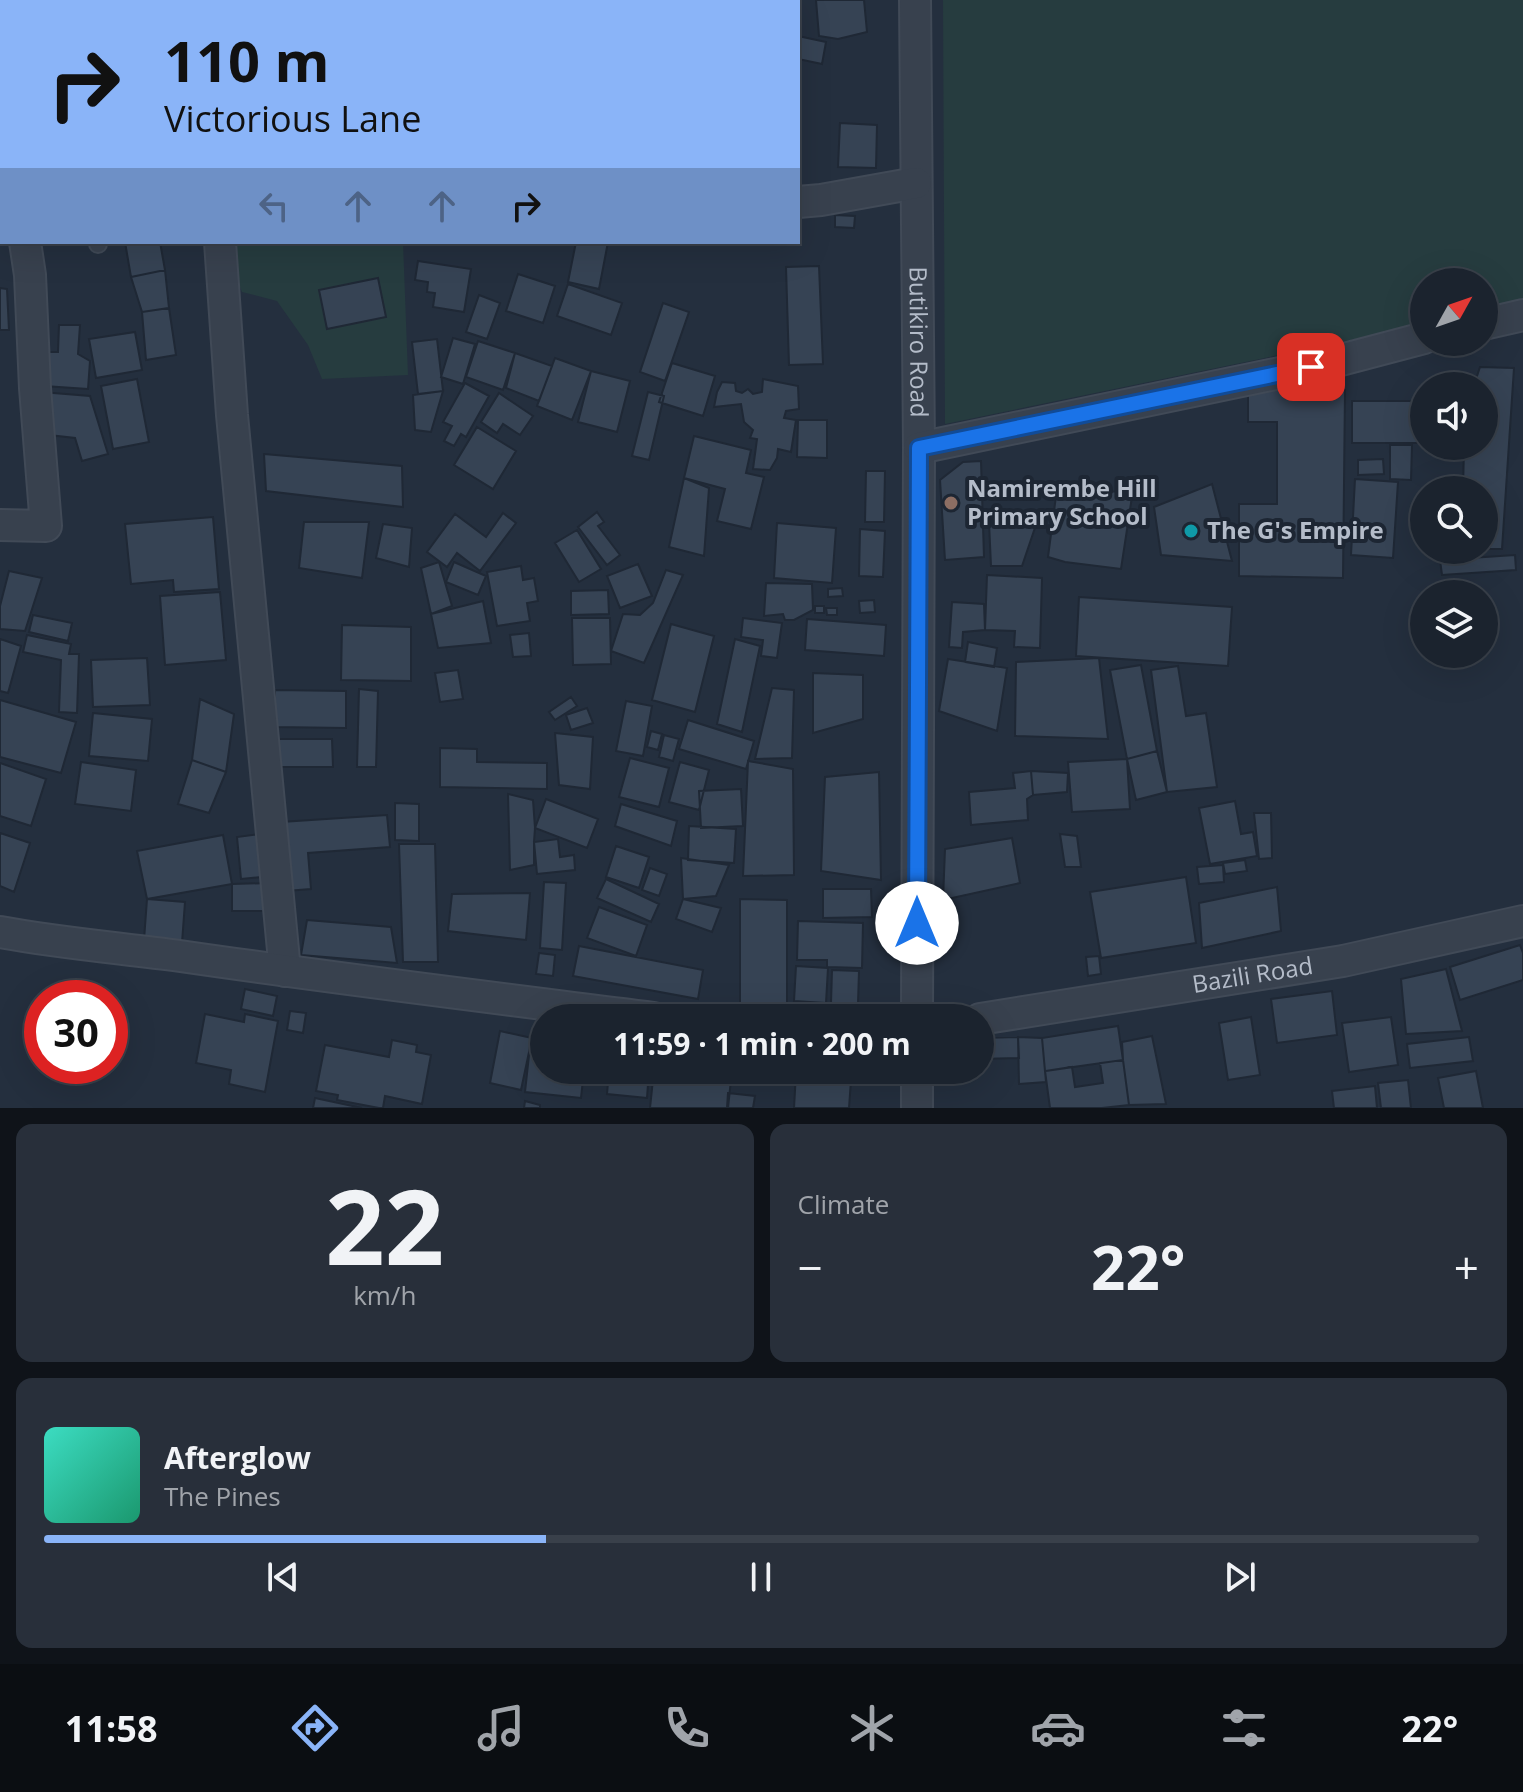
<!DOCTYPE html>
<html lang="en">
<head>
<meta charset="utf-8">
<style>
  body { margin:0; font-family:"Open Sans",sans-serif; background:#282f3a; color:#f1f3f6; height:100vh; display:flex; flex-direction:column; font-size:30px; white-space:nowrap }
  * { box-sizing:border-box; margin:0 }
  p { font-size:26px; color:#a0a4aa }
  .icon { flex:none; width:44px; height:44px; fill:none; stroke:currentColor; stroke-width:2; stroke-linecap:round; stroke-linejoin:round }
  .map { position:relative; height:1108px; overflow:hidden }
  .panel { display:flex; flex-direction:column; gap:16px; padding:16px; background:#0f1319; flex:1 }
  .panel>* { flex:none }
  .top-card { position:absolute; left:0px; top:0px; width:800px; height:244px; box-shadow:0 8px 32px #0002,0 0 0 2px #39404a; background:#8ab4f8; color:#111; overflow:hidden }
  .needle { width:52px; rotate:50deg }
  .buttons { position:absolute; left:1410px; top:268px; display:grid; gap:16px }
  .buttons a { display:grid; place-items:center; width:88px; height:88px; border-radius:50%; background:#1b232e; box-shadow:0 8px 32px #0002,0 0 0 2px #39404a; font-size:40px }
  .speed { position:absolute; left:24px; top:980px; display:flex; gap:16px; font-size:40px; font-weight:700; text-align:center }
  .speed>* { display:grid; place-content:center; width:104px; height:104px; border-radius:50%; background:#1b232e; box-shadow:0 8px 32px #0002,0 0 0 2px #39404a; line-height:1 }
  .speed .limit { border:12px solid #d22; background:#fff; color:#111 }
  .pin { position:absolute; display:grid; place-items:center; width:68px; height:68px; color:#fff; margin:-34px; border-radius:16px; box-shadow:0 4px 12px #0006 }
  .me { position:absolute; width:88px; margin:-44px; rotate:0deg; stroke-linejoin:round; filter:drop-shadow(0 0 6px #0008) }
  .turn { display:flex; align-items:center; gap:28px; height:168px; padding:0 32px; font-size:36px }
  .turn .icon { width:104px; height:104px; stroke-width:2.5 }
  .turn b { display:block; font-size:56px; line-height:68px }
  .lanes { display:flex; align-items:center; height:76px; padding:0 32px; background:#0003; justify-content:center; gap:40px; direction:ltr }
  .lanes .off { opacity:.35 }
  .big { font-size:60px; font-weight:700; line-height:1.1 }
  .panel .tile { flex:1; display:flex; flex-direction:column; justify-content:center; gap:12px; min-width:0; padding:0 28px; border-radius:16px; background:#282f3a }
  .panel .dial { align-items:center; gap:0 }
  .dial b { font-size:104px; line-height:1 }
  .song { display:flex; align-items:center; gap:24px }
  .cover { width:96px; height:96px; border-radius:12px; background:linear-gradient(135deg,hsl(170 70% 55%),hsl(160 70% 35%)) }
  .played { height:8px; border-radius:4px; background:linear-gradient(90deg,#8ab4f8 35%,#39404a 35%) }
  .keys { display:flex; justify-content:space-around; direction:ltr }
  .heat { display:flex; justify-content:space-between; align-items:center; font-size:44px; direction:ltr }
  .panel .tiles { flex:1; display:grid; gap:16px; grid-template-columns:1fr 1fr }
  .tile:last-child { grid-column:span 2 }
  .trip { position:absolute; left:530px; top:1004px; width:464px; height:80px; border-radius:40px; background:#1b232e; box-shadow:0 8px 32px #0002,0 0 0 2px #39404a; font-weight:700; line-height:80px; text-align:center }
  .tabs { display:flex; height:128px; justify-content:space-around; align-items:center; background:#0b0e12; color:#a0a4aa }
  .tabs .icon { width:56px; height:56px }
  .tabs .current { color:#8ab4f8 }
  .tabs b { font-size:36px; color:#f1f3f6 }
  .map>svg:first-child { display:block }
  .green { fill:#263c3f }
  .building { fill:#364354; stroke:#1f2835; stroke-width:2 }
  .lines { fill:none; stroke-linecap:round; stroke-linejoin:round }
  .lane-casing { stroke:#414a57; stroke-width:20 }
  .street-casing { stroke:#414a57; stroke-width:34 }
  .lane { stroke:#38414e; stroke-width:16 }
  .street { stroke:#38414e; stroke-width:30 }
  .route-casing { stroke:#114b97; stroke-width:20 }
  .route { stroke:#1a73e8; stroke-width:14 }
  .education-dot { fill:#8d6e63; stroke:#1d2633; stroke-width:3 }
  .culture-dot { fill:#0f9aa8; stroke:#1d2633; stroke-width:3 }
  .labels { text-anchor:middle; stroke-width:8; stroke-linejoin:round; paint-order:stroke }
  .street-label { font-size:24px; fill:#b4bcc9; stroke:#1d2633 }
  .poi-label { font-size:24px; font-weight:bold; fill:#b4bcc9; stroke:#1d2633; text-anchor:start }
</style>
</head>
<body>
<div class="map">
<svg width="1523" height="1108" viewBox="0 0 1523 1108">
  <rect width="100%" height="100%" fill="#242f3e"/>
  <!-- green -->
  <path class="green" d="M943,0H1523V304L1484,312V282H1424V325L945,424Z
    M228,242H403L408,375L322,379L308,345L277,301L242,292L226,255Z"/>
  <!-- building -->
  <path class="building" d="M188,0H221V2H188Z
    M357,0H397L398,2H357Z
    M462,0H564V2H462Z
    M816,0H864L867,32L838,39L819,36Z
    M798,36L826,42L822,64L798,59Z
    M840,123L877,125L876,168L838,167Z
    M835,215L855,216L854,228L835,227Z
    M125,242H160L165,270L131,277Z
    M576,242H608L599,289L568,282Z
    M418,261L471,269L464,312L433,307L435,293L427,292L428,282L415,280Z
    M819,266L823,364L789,365L786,267Z
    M165,270L169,308L142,312L131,277Z
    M518,274L555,286L543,323L506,311Z
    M378,278L386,317L327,329L319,290Z
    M568,284L622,303L611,335L557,316Z
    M0,288L7,289L9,330H0Z
    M479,295L500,303L487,339L466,332Z
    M663,303L689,312L665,381L640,372Z
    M169,308L176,355L146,360L142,312Z
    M59,325H80L78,354L90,361L88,389L44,386L46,352H58Z
    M135,332L142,370L96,378L89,339Z
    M453,338L475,344L463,384L441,377Z
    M437,339L443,391L418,394L412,342Z
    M478,341L515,353L503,390L466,377Z
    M515,353L552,366L539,401L506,388Z
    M555,358L591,371L572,420L537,406Z
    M672,363L715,376L703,416L659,402Z
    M1480,367L1514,368L1502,549H1484V490H1463L1464,446H1484V386H1449L1451,376H1477Z
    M591,371L630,381L617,432L578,422Z
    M137,379L149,442L113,449L101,386Z
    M763,379L798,386L799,409L786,411L784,418L796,420L791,452L778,449L777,458L770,470L753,469L757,439L750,438L753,430L744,422L741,404L714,407L717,392L722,382L735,383L736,391L742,393L748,389L753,394L762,392Z
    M465,383L489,396L466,437L461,434L454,446L444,441L452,426L443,422Z
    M1248,388L1345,390L1343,578L1239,576V504H1277V422H1248Z
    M443,391L431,432L415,430L413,395Z
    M41,392L90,396L108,454L82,461L75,438L49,435Z
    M648,392L664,396L649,460L632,456Z
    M499,393L533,416L520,435L503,424L497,433L481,422Z
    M1352,401H1424V443H1352Z
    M798,420H827V458L797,457Z
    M477,427L516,451L493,489L454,465Z
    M694,436L751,450L746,473L764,477L751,529L717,521L725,489L684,478Z
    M1390,445H1412L1411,480L1390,479Z
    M264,454L402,466L403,507L266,491Z
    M1383,459L1384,474L1358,475V460Z
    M981,461L984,557L945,560L940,480L963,462Z
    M866,471H885L884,522H865Z
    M684,478L709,488L704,556L669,547Z
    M1355,479L1398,482L1393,558L1351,555Z
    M1212,484L1232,561L1161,555L1154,507Z
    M1133,490L1121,569L1065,562L1048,557L1056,496Z
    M597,512L604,522L598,526L620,555L607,565L578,527Z
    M503,513L516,523L480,571L457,553L447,567L427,552L455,514L486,537Z
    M1040,513L1022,566H991L989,522Z
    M213,517L219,589L174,592L173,580L131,584L125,524Z
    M304,522H369L362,578L299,568Z
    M777,523L836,528L832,583L774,578Z
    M383,524L412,528L409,567L376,558Z
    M860,529L885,531L883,577L859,576Z
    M577,530L601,569L579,582L555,543Z
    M1515,555L1516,570L1442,575L1440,560Z
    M439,562L452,606L431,614L421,568Z
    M454,562L486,576L478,595L446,582Z
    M638,564L652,596L620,608L607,576Z
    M521,566L523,580L534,578L538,601L527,603L530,621L497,626L487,572Z
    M666,570L683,575L644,663L611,651L623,614L640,615L653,603Z
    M9,571L42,578L25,631L0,629V606Z
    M987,575L1042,578L1040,648L1014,647L1015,631L985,630Z
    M766,583L812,584L813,610L794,620H785L783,614L764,616Z
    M842,588L843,596L828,597V589Z
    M608,590L609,614L571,615V591Z
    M220,592L226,660L165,665L160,596Z
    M1079,597L1232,607L1228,666L1076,656Z
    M874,600L875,612L860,613L859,601Z
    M483,601L491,643L438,648L431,614Z
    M952,602L984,604L985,630L963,632L962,648L949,647Z
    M815,606H824V613H815Z
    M826,608H837V615H827Z
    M33,615L72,623L68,641L29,632Z
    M572,618H610L611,664L573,665Z
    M743,618L782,623L777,658L761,656L763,640L741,637Z
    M807,619L886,625L884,656L805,650Z
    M671,624L714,636L695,712L652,700Z
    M342,625L411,627V681L341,680Z
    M529,633L531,656L513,657L510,635Z
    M27,635L71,644L69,654H79L77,713L59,712L61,660L23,652Z
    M0,639L21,646L8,693L0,691Z
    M735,639L760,646L742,732L717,724Z
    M968,642L997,648L994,667L965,662Z
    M147,658L150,705L93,707L91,660Z
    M1099,658L1108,739L1015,736L1016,662Z
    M948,659L1007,668L997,731L939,711Z
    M1141,665L1157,751L1127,759L1110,670Z
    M1178,666L1186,716L1206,713L1217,787L1167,792L1151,670Z
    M458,670L463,699L440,702L435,673Z
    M813,673L863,675V719L813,733Z
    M772,688L794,690L792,758L755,759Z
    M359,689L378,691L376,767H357Z
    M275,690L346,691V728L275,727Z
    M571,697L577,706L555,720L549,712Z
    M200,699L234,714L226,772L192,760Z
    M0,700L76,722L61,773L0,757Z
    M626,701L652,706L643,756L616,751Z
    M587,708L593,723L571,730L566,715Z
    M93,713L152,719L148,761L89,756Z
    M688,720L754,741L746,769L679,749Z
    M651,731L662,734L658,750L647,747Z
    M555,733L593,737L590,789L559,785Z
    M664,735L679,739L673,761L659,757Z
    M272,739H332L333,767H272Z
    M440,748L477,749V762L547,763V789L440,787Z
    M1157,751L1167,792L1136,800L1127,759Z
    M630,758L669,768L659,807L619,797Z
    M1127,759L1130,809L1072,812L1068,762Z
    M192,760L226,772L209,813L178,804Z
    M748,761L793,769L794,875L743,876Z
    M81,762L136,770L131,811L75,804Z
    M680,762L709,770L699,810L669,802Z
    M0,763L46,779L31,826L0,816Z
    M1031,771L1068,773L1067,792L1033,795Z
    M1031,771L1033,795L1027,799L1028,820L971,825L969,792L1015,788L1013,773Z
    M879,772L881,880L821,871L825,777Z
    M741,789L743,826L701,828L699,791Z
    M508,794L533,800L535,828L534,842V865L510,870Z
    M546,799L598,819L587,848L535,828Z
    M1235,801L1241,834L1253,832L1257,856L1210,864L1199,808Z
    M395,803L419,804V841L395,840Z
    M621,804L677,821L671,846L615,826Z
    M1254,813H1271L1272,858L1259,859Z
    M387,815L390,847L308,853L311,889L286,891L281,822Z
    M689,826L736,829L734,863L688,860Z
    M0,833L30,843L14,892L0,886Z
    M267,833L272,876L241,879L237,837Z
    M1060,834L1077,836L1081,867H1065Z
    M223,835L232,884L147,899L137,851Z
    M1012,838L1020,883L943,900L945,849Z
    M558,839L560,857L574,855L575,870L537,874L534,842Z
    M399,844H435L438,962H403Z
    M616,846L649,857L639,888L606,877Z
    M681,858L729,865L716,896L683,899Z
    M1245,860L1247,871L1225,874L1223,863Z
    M1223,865L1224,882L1199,884L1197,867Z
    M650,868L667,874L659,896L642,890Z
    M1186,877L1196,943L1101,958L1090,892Z
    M606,879L659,904L651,922L597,898Z
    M544,882L566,883L562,950L540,948Z
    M270,883V911H232V884Z
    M1277,887L1281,931L1202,948L1199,903Z
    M823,889H871L872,917L823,918Z
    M530,893L526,940L448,931L452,894Z
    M147,899L185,902L182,943L144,940Z
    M683,899L721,908L712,932L676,919Z
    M740,899L787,900V1004L740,1010Z
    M599,907L647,925L636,956L587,938Z
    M307,920L391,927L397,963L301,955Z
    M798,921L863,923L862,968L827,967V960H797Z
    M1520,945L1523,953V980L1460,1000L1450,967Z
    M579,946L703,970L698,999L573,976Z
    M539,953L555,955L553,976L536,974Z
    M1099,956L1101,974L1088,976L1086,957Z
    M796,966L828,968L826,1003L794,1001Z
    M1446,969L1462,1031L1406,1034L1401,979Z
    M832,970L859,971L858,1004L831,1003Z
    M245,989L277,996L273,1016L241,1009Z
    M1332,991L1337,1035L1277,1043L1271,999Z
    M290,1011L306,1013L303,1033L287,1030Z
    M205,1014L244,1022L245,1014L278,1021L265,1092L229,1084L231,1070L196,1063Z
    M1251,1017L1260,1075L1228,1080L1219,1023Z
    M1391,1017L1398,1065L1349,1072L1342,1023Z
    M1118,1026L1123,1060L1045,1071L1042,1038Z
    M500,1031L532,1038L521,1090L490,1083Z
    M1152,1036L1166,1104L1129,1105L1123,1060L1122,1042Z
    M1018,1037L1042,1038L1046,1082L1019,1084Z
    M1018,1037L1019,1058L980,1059V1038Z
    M1469,1037L1473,1061L1410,1068L1407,1044Z
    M392,1040L417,1045L416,1052L431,1055L422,1104L385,1096L383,1108H379L337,1100L338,1095L316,1091L325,1045L389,1057Z
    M530,1046L544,1047V1070H584L581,1098L525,1092Z
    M1123,1060L1129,1105L1102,1108H1050L1045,1071L1072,1067L1075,1087L1103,1083L1100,1063Z
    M609,1070H649L647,1098L607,1094Z
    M654,1070H732L728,1108H650Z
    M1476,1071L1483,1108H1444L1438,1078Z
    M796,1073L851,1080L849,1108H794Z
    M1408,1080L1411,1108H1381L1378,1083Z
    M1375,1086L1377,1108H1334L1332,1091Z
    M728,1093L755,1096L753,1108H727Z
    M315,1098L362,1108H313Z
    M525,1101L540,1105V1108H524Z"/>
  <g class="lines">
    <defs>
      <path id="lane" d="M98,242V244"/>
      <g id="street">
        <path id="s1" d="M915,0L919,448L917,1018"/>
        <path d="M0,89L2,100"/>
        <path d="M798,202L821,200L916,183"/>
        <path d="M220,242L232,415L285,971"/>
        <path d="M1484,324L1523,315"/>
        <path d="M919,448L1333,362L1424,338"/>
        <path d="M0,525L46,526L35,388L30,275L25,242"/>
        <path d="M0,932C59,943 120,948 180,956C338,979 496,998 654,1018"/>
        <path id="s2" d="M980,1019L1343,961L1523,921"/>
        <path d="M917,1108V1070"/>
      </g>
    </defs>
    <!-- lane casing -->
    <use href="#lane" class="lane-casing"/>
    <!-- street casing -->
    <use href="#street" class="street-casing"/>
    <!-- lane -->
    <use href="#lane" class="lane"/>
    <!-- street -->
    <use href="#street" class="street"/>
  </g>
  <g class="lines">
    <defs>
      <path id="route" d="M917,923L919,448L1311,367"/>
    </defs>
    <!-- route casing -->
    <use href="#route" class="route-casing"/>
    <!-- route -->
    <use href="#route" class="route"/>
  </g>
  <!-- markers -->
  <circle class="education-dot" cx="951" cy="503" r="8"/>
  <circle class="culture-dot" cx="1191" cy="531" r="8"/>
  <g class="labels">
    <!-- street labels -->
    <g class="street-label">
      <text dy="8" stroke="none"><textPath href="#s1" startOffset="342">Butikiro Road</textPath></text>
      <text dy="8" stroke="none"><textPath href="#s2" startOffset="276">Bazili Road</textPath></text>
    </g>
    <!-- poi labels -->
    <g class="poi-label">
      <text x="967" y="497">Namirembe Hill<tspan x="967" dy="28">Primary School</tspan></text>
      <text x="1207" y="539">The G's Empire</text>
    </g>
  </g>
</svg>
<div class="buttons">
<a><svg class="needle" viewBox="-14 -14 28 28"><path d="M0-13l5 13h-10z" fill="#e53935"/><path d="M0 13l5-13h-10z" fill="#a0a4aa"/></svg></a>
<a><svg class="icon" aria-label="sound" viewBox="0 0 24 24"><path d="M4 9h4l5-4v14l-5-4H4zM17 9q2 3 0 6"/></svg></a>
<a><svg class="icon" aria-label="search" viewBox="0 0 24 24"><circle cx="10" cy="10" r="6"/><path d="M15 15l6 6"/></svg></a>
<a><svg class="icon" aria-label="layers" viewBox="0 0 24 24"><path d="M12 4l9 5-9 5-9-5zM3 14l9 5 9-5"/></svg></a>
</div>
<div class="speed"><div class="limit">30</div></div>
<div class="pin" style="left:1311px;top:367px;background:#d93025"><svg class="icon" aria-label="arrive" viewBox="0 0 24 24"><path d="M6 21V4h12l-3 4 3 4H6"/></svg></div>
<svg class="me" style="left:917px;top:923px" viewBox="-20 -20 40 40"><circle r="19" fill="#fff"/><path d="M0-13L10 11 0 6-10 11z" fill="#1a73e8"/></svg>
<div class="trip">11:59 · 1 min · 200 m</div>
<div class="top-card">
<div class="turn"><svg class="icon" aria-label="right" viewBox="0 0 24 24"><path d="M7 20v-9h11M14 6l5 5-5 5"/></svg><div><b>110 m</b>Victorious Lane</div></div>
<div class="lanes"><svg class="icon off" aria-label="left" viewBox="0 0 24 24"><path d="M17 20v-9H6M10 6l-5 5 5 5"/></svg><svg class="icon off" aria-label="ahead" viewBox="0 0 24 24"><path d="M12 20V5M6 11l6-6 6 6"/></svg><svg class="icon off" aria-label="ahead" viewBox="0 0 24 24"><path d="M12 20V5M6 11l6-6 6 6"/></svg><svg class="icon" aria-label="right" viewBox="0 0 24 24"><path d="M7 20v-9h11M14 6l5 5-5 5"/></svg></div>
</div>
</div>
<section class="panel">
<div class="tiles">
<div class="tile dial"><b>22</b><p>km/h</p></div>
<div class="tile"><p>Climate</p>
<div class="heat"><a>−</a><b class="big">22°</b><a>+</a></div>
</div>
<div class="tile">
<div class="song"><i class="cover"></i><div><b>Afterglow</b><p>The Pines</p></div></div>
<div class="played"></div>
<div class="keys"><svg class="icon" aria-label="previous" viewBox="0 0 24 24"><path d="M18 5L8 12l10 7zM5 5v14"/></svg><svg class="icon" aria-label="pause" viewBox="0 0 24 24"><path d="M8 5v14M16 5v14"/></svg><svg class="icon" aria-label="next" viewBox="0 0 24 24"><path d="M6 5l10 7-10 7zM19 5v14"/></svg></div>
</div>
</div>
</section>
<nav class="tabs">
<b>11:58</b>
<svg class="icon current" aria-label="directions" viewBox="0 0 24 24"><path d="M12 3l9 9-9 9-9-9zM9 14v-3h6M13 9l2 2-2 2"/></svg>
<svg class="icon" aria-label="music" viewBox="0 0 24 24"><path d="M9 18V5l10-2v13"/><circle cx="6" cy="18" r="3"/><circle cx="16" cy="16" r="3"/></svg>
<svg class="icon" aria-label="phone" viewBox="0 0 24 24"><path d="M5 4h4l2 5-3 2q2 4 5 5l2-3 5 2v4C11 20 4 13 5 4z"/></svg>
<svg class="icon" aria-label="climate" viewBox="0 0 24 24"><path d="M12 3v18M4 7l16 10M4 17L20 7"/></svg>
<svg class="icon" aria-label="car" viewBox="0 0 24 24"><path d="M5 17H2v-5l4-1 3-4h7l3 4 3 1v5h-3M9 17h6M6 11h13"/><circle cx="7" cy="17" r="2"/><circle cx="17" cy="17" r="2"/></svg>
<svg class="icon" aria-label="filters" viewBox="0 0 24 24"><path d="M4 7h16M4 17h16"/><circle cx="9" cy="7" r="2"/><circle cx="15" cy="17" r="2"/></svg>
<b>22°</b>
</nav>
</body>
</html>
